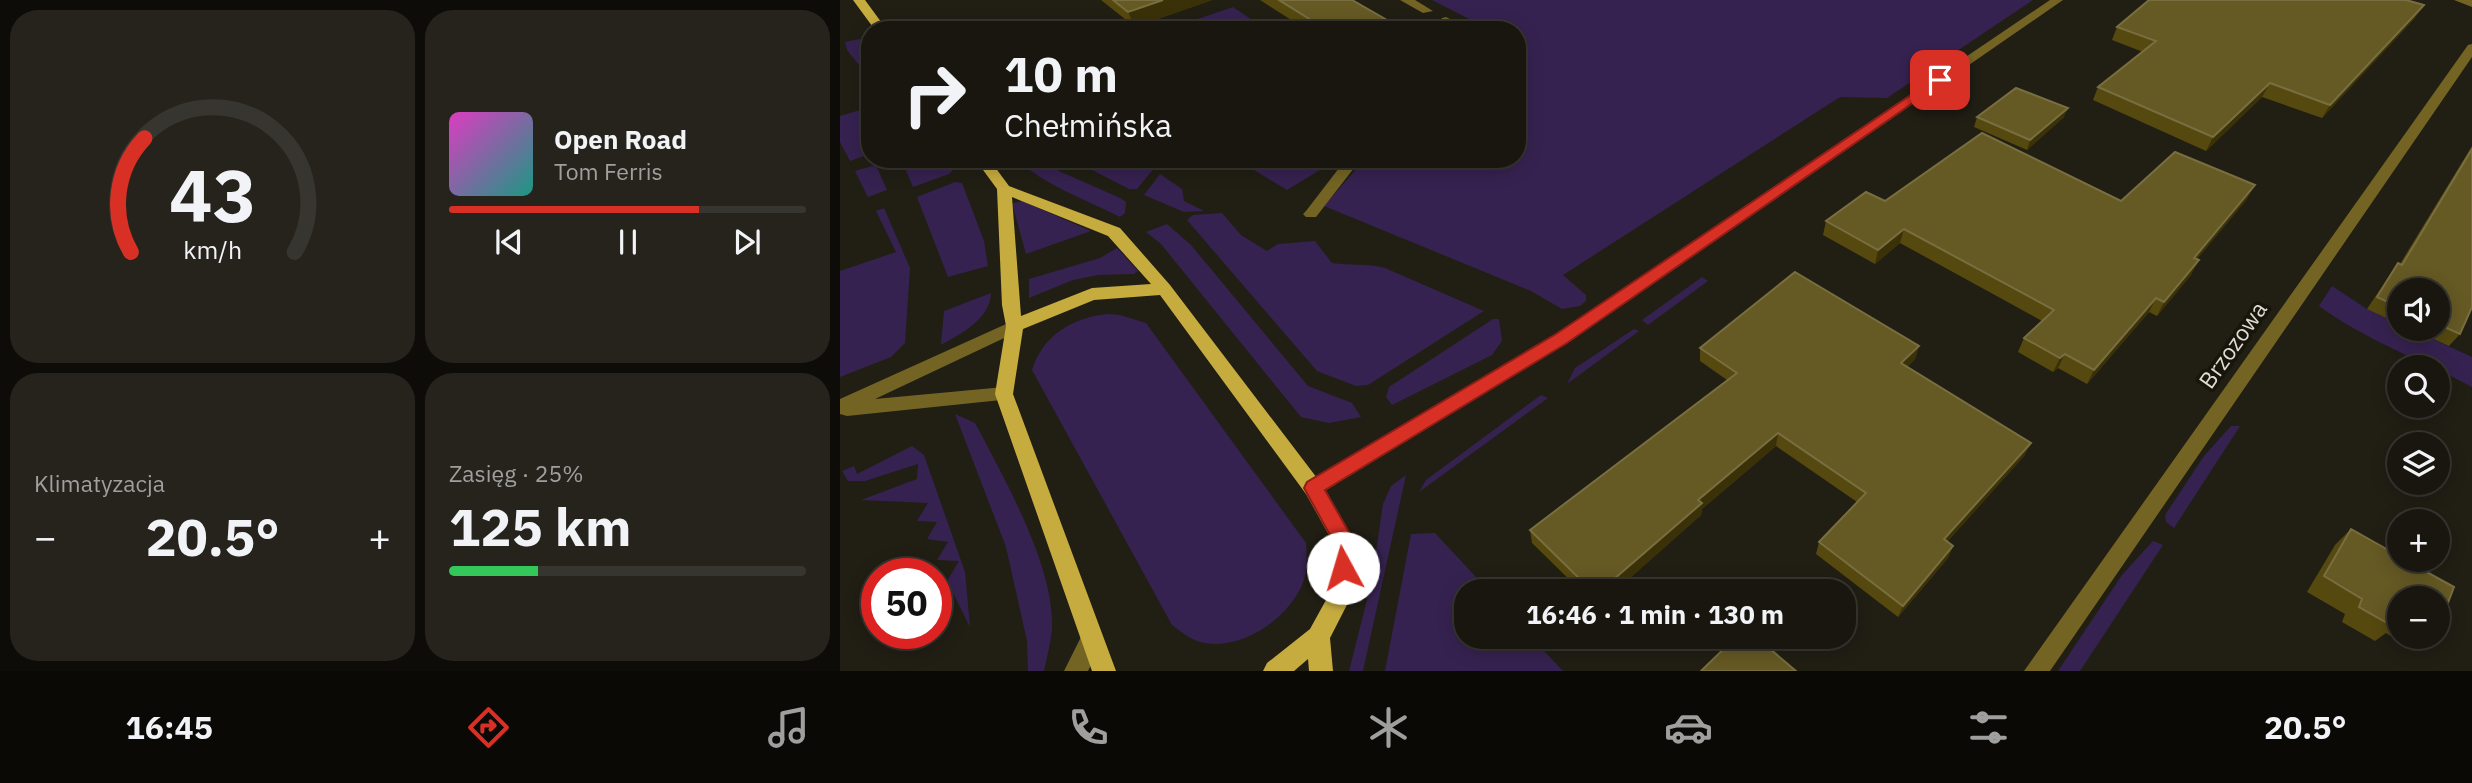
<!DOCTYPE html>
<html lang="pl">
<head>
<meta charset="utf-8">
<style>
  body { margin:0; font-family:"IBM Plex Sans",sans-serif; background:#26231d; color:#f1f3f6; height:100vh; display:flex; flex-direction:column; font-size:26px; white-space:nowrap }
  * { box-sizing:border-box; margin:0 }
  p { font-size:23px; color:#9f9f9e }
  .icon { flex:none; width:38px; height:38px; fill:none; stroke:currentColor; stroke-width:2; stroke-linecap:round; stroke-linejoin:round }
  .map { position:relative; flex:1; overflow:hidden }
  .drawer { display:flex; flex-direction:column; gap:10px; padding:10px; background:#0e0c08; width:840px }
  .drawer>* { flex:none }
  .hud { position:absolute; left:21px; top:21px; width:665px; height:147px; border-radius:28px; box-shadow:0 4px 18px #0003,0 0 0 2px #37352f; background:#19160f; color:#f1f3f6; overflow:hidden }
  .controls { position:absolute; left:1547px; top:278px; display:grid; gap:14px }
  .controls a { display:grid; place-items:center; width:63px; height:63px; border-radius:50%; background:#19160f; box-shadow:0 4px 18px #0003,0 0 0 2px #37352f; font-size:35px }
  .speed { position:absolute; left:21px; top:558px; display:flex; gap:14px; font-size:35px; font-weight:700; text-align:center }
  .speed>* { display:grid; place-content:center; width:91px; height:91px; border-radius:50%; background:#19160f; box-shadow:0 4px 18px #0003,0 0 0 2px #37352f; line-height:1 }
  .speed .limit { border:10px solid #d22; background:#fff; color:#111 }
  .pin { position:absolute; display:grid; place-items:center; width:60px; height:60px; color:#fff; margin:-30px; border-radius:14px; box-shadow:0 4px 10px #0006 }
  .me { position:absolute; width:77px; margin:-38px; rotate:354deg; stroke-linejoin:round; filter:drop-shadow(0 0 5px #0008) }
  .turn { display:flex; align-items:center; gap:24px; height:147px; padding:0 28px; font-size:32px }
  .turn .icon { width:91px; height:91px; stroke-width:2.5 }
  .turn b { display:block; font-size:49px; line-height:60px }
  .big { font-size:52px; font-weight:700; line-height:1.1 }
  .drawer .widget { flex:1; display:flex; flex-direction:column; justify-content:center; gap:10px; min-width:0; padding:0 24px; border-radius:28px; background:#26231d }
  .drawer .dial { align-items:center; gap:0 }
  .dial svg { height:182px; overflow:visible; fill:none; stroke:#37352f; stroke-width:7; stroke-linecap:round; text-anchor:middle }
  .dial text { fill:#f1f3f6; stroke:none }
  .song { display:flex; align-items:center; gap:21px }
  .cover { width:84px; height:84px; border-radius:10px; background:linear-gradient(135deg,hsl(310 70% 55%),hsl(170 70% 35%)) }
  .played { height:7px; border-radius:4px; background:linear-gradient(90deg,#d93025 70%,#37352f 70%) }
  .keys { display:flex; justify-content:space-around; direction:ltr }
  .heat { display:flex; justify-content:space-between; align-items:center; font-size:38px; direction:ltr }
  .charge { height:10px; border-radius:5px; background:linear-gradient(90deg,#34c759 25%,#37352f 0) }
  .drawer .tiles { flex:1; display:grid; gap:10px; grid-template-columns:repeat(2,1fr) }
  .trip { position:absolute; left:614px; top:579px; width:402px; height:70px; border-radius:28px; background:#19160f; box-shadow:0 4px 18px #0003,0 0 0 2px #37352f; font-weight:700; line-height:70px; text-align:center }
  .menu { display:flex; height:112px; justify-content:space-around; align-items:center; background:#0a0906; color:#9f9f9e }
  .menu .icon { width:49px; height:49px }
  .menu .active { color:#d93025 }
  .menu b { font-size:32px; color:#f1f3f6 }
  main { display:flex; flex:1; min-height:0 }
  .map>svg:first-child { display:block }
  .green { fill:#362250 }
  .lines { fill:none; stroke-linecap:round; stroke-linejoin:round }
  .minor { fill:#746424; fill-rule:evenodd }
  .major { fill:#c6ac3f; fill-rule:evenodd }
  .wall { fill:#56490f }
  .shaded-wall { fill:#3b3108 }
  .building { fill:#655924; stroke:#786e40; stroke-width:2 }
  .route { fill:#d93025; stroke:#8d1f18; stroke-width:2 }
  .labels { text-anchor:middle; stroke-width:7; stroke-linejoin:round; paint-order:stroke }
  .street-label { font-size:23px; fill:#dfddd6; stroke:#18150b }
</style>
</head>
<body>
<main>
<section class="drawer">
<div class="tiles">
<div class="widget dial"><svg viewBox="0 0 100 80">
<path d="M14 69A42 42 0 1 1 86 69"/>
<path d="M14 69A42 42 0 0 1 20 19" stroke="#d93025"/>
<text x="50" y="56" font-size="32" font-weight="700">43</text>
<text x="50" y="72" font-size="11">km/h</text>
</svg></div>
<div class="widget">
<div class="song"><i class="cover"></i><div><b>Open Road</b><p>Tom Ferris</p></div></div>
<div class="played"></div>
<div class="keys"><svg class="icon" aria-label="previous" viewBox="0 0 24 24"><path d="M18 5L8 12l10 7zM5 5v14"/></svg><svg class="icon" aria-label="pause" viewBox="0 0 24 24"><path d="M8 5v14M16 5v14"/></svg><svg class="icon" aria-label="next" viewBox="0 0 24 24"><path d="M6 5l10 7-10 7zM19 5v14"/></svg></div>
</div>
<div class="widget"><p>Klimatyzacja</p>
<div class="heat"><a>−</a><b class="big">20.5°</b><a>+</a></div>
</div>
<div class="widget"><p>Zasięg · 25%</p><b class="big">125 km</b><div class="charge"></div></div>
</div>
</section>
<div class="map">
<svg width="1632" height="671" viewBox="0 0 1632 671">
  <rect width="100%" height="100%" fill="#211e14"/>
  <!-- green -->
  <path class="green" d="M592,0H1193L1047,98L1000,97L723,275L746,295V301L740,306L722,309L691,291L484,206L525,159H677V30H627L633,21Z
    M393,7L427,30H325Z
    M20,39L30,47V79L7,50L5,42Z
    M20,110L30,154L10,161L0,142V116Z
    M61,159H109L115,168L109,174L73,187Z
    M176,159H210L219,171L280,198L286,202L285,213L280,217C245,199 206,186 176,159Z
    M231,159H301L315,167L297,189H289Z
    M396,159H498L447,190Z
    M36,165L47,190L28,197L15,171Z
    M320,174L342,189L344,201L364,211L344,212L304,195Z
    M115,182L122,183L144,241L148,266L108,277L77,197Z
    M182,201L251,231L186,254L173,207V203Z
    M44,208L70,268L65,343L51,357L0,377V271L56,252L36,211Z
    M382,213L401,235L427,251L438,244L475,241L492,263C510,266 527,263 545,268L644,311L528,385L516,386L477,371L347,220L353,215Z
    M327,224L351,245L468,386L512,403L521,417L489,423L461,417L321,244L306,232Z
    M277,248L298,271L294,274L258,275L233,280L189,298V279L260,258Z
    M862,277L868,281L808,325L802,320Z
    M1492,286L1527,309L1559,324V329H1571L1632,357V387C1582,360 1527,341 1479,306Z
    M151,293C150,319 122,333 101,345L104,311Z
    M267,314L280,315L306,323L466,543C467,558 468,572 462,585C446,621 399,652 360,642C350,639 340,631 332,625L192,370C203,335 232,318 267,314Z
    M653,319H659L662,341L652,355L552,405L546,397L549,387Z
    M794,329L799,331L727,384L735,368Z
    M701,395L708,398L579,492L586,480Z
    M115,414L135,423L140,432C168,486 214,567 212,628C211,642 207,657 204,671H188L187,641L166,547Z
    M1391,426H1400L1334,528L1326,522L1325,515L1364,456Z
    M72,446L84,455L125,572L130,627L107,581L119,561L97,560L108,542L87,539L97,522L77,521L88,503L21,500L77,479L78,464L25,481H8L2,471L14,466L17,474Z
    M566,475L523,671H509L532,580L543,504L551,486Z
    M595,533L649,591L626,592V637H691L723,671H545L571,534Z
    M1313,541L1323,545L1240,671H1218L1282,575Z"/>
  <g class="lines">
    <!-- minor -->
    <path class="minor" d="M560,0H575L593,11L583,13Z
      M1210,0H1223L728,342L480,494L473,497L466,494L463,488L466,482L716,334Z
      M1614,0H1632V7Z
      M606,17L612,20L607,30H595L602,18Z
      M1632,44V57L1210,671H1184L1628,45Z
      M506,159H521L476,217H466L463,214L466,211Z
      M175,320L181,322L184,326L181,330L35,399L164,387L171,389L173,394L171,399L7,416L0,414V399Z
      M251,630L259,633L263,641L248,671H224L243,633Z"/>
    <!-- major -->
    <path class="major" d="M13,0H25L47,30H35Z
      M135,159H149L169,186L280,228L330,285L480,482L516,543L513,593L490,638L493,671H469L468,659L454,671H423L427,663L470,629L491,591L494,544L466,494L320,295L254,300L183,329L173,394L276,671H252L155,394L166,326L162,305L157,189ZM172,197L268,236L311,284L252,288L181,316Z"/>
  </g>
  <!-- wall -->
  <path class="wall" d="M261,0H372L295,27Z
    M420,0H512L555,30H467Z
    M1575,18L1482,118L1422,97L1366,151L1253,100L1258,87L1303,52L1272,40L1277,27Z
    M1137,117H1224L1187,150L1134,127Z
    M1632,146V307L1620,334L1609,346L1571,329H1598V290H1559V324L1527,309L1549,276L1558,263L1560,264Z
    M1407,199L1357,259L1351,275L1317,316L1309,312L1247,384L1218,368L1213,372L1178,352L1184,338L1202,321L1060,243L1035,264L983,235L986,221L1045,201H1281Z
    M1079,346L1075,359L1067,367L1191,443L1184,456L1107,542L1113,546L1108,558L1058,617L976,554L979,542L1017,502L936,446L862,509L861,515L774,592H742L692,543L690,530L887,380L860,361V348Z
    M1511,529L1559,598V637H1594L1575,651L1546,633L1535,641L1502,622L1505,614L1467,592L1495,545Z"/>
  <!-- shaded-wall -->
  <path class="shaded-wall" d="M323,0H372L295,27L288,12Z
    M1584,5L1575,18L1482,118L1490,105Z
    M554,24L555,30H539Z
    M1430,83L1422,97L1366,151L1373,137Z
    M1228,108L1224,117L1187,150L1190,140Z
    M1415,185L1407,199L1346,272L1354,258Z
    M1064,229L1060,243L1035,264L1038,250Z
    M1359,260L1351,275L1317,316L1324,302Z
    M1316,298L1309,312L1247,384L1254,370Z
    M1079,346L1075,359L1057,376L1061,363Z
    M1225,354L1218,368L1213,372L1220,358Z
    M938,433L936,446L862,509L861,515L774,592H759L858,500Z
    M1191,443L1184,456L1099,551L1104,539Z
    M1113,546L1108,558L1058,617L1063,606Z"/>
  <!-- building -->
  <path class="building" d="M273,0H323L288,12Z
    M439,0H512L554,24L539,30H487Z
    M1309,0H1566L1584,5L1490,105L1430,83L1373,137L1258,87L1316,41L1277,27Z
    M1176,88L1228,108L1190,140L1137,117Z
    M1142,133L1281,201L1335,152L1415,185L1354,258L1359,260L1324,302L1316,298L1254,370L1225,354L1220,358L1184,338L1214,310L1064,229L1038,250L986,221L1026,192L1045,201Z
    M1632,149V307L1620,334L1598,324V290H1559V307L1537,297L1558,263L1562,265Z
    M955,272L1079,346L1061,363L1191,443L1104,539L1113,546L1063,606L979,542L1026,493L938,433L858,500L862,503L759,592H753L690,530L897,373L860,348Z
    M1511,529L1559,556V560H1565L1614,587L1598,629V598H1559V618L1554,627L1519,607L1522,599L1484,576Z
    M896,637H916L956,671H861Z"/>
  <!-- route -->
  <path class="route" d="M1096,78L1106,80L727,343L485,490L515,543L511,574L503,577L496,574L494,568L495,544L464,488L467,482L716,334Z"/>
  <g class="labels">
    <!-- street labels -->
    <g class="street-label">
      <text transform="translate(1393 345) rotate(-55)" y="8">Brzozowa</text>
    </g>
  </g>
</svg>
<div class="controls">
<a><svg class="icon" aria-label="sound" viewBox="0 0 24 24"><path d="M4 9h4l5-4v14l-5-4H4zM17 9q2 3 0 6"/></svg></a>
<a><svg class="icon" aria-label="search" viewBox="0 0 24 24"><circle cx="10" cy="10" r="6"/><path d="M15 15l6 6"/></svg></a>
<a><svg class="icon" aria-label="layers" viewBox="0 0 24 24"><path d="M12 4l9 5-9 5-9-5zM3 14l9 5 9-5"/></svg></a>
<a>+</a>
<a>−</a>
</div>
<div class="speed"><div class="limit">50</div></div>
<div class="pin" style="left:1100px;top:80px;background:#d93025"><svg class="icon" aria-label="arrive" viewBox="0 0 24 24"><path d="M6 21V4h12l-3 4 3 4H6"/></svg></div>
<svg class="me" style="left:503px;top:568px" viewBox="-20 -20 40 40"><circle r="19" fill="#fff"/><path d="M0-13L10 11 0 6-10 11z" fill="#d93025"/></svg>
<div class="trip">16:46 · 1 min · 130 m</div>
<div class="hud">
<div class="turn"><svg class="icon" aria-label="right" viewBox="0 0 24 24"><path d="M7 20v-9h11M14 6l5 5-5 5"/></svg><div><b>10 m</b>Chełmińska</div></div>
</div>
</div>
</main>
<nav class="menu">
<b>16:45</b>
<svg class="icon active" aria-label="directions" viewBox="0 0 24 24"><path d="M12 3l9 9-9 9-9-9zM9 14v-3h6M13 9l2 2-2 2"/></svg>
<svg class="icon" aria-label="music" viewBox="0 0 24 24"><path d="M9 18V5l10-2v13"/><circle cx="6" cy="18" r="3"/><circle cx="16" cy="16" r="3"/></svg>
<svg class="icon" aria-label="phone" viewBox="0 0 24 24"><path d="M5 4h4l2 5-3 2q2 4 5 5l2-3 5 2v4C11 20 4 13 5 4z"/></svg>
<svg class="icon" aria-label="climate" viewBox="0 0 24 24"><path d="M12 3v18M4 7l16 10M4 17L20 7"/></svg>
<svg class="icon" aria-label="car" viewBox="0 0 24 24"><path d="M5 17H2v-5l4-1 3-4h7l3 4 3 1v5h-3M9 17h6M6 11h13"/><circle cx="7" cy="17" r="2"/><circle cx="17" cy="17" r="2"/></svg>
<svg class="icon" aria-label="filters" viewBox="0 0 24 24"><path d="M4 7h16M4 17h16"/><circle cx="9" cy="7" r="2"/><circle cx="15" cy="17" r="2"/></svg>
<b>20.5°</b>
</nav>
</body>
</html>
